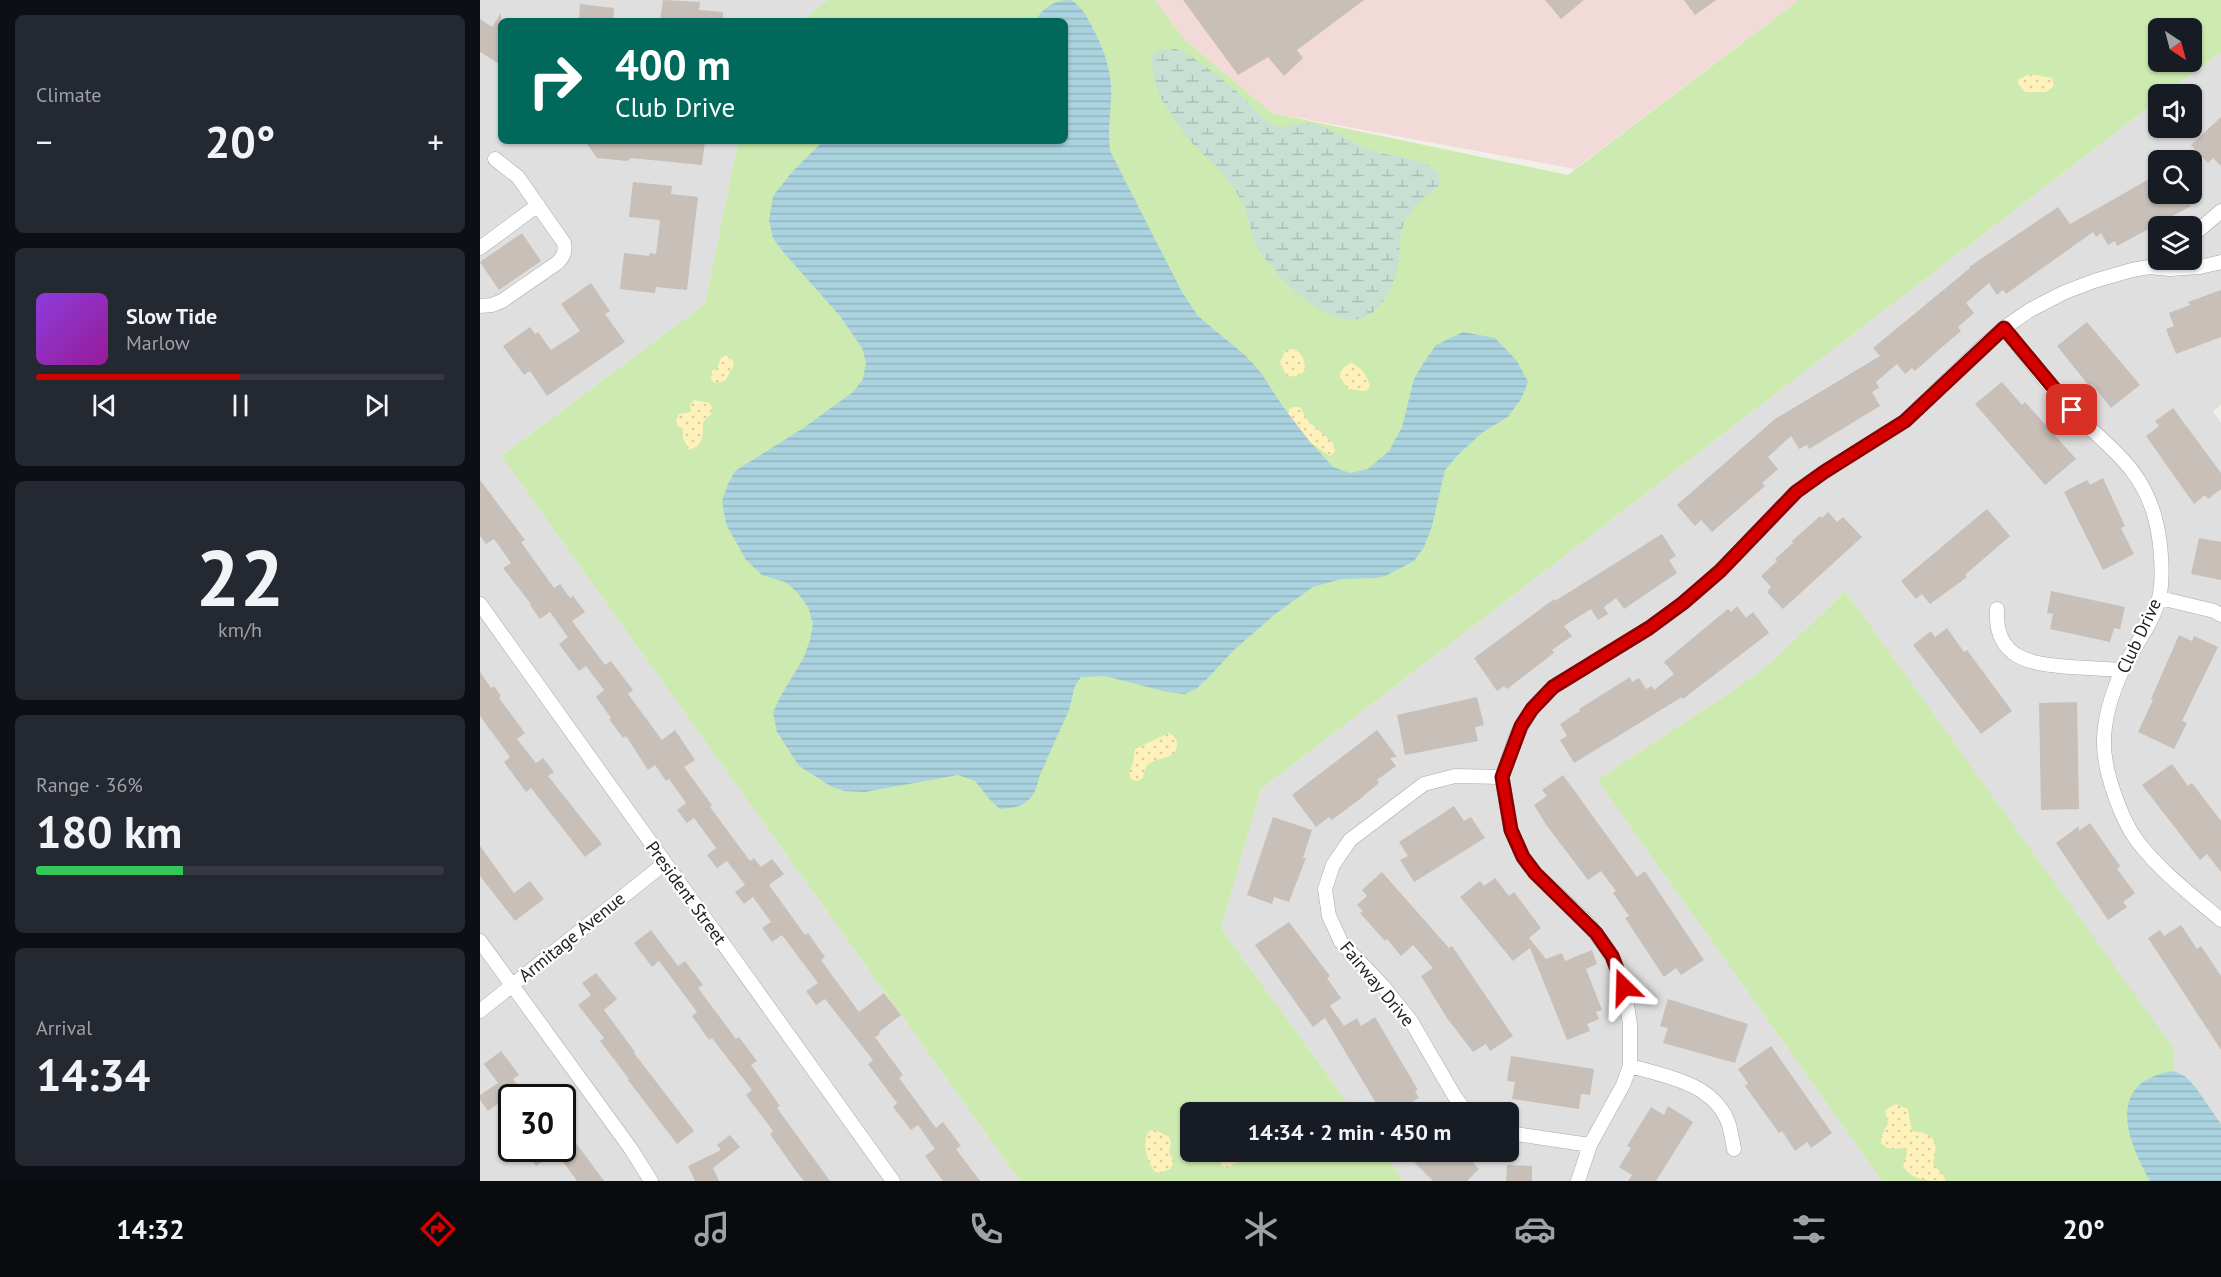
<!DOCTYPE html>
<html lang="en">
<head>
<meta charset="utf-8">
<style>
  body { margin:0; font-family:"PT Sans",sans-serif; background:#242831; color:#f1f3f6; height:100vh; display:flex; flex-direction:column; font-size:22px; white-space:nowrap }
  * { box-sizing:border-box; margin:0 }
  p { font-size:20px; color:#9ea1a6 }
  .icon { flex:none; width:33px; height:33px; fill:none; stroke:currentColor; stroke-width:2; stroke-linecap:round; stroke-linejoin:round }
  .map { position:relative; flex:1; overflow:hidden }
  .side { display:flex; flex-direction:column; gap:15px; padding:15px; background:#0d0f14; width:480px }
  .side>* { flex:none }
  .guide { position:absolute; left:18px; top:18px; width:570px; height:126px; border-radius:9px; box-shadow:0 2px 4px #0004; background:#00695c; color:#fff; overflow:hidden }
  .needle { width:39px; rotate:144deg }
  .fabs { position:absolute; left:1668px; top:18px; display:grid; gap:12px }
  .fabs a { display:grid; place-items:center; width:54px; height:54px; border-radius:9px; background:#171b24; box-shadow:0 2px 4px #0004; font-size:30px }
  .speed { position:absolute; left:18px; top:1084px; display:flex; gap:12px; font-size:30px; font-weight:700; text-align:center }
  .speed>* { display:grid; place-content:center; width:78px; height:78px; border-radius:50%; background:#171b24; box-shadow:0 2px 4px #0004; line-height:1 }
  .speed .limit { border:3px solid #111; border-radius:9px; background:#fff; color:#111 }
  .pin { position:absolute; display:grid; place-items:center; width:51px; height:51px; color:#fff; margin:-26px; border-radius:12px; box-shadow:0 3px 9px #0006 }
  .me { position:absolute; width:66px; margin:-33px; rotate:338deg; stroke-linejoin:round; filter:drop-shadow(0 0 4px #0008) }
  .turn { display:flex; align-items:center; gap:21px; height:126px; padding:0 18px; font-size:27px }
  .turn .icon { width:78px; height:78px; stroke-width:2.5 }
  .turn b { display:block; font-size:42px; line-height:51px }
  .big { font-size:45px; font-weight:600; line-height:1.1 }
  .side .widget { flex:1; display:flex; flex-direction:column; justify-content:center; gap:9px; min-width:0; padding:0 21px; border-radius:9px; background:#242831 }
  .side .dial { align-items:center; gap:0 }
  .dial b { font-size:78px; line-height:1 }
  .song { display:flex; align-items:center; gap:18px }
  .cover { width:72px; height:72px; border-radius:9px; background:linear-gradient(135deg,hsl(270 70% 55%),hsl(300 70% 35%)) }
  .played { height:6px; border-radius:3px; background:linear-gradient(90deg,#d40000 50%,#363941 50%) }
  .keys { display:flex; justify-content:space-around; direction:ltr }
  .heat { display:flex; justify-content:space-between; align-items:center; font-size:33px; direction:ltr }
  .charge { height:9px; border-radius:4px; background:linear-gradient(90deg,#34c759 36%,#363941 0) }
  .trip { position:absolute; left:700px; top:1102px; width:339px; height:60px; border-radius:9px; background:#171b24; box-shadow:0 2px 4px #0004; font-weight:600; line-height:60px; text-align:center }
  .menu { display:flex; height:96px; justify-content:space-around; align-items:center; background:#090b0e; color:#9ea1a6 }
  .menu .icon { width:42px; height:42px }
  .menu .current { color:#d40000 }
  .menu b { font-size:27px; color:#f1f3f6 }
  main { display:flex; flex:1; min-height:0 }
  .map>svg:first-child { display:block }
  .residential { fill:#e0dfdf; fill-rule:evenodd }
  .commercial { fill:#f2dad9 }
  .grass { fill:#cdebb0; fill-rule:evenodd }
  .wetland { fill:url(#wetland-marsh) }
  .sand { fill:url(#sand-dots) }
  .water { fill:url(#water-rules) }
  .building { fill:#c7bfb8 }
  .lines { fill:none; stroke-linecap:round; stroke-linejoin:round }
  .minor-casing { stroke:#a9a9a9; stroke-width:15 }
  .minor { stroke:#fff; stroke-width:14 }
  .route-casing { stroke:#8a0000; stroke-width:15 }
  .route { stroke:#d40000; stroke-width:10 }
  .labels { text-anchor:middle; stroke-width:4.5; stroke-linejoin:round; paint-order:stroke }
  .street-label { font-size:18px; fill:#222; stroke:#fff }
</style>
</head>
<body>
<main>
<section class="side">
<div class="widget"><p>Climate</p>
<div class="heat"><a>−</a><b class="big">20°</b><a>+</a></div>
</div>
<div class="widget">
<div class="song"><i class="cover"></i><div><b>Slow Tide</b><p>Marlow</p></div></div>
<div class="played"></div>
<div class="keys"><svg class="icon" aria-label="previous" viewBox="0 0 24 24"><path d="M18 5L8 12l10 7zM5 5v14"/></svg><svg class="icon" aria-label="pause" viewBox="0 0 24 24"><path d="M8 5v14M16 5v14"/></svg><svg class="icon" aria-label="next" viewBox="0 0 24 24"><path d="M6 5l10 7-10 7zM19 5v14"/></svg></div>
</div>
<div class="widget dial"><b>22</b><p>km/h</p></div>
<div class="widget"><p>Range · 36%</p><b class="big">180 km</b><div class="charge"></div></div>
<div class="widget"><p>Arrival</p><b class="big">14:34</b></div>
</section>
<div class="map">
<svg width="1741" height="1181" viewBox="0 0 1741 1181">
  <defs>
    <pattern id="wetland-marsh" width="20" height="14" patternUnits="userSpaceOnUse" patternTransform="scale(1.5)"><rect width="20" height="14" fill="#c6e0d4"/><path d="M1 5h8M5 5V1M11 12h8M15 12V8" fill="none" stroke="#aac0b6"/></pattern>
    <pattern id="sand-dots" width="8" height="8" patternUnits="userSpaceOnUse" patternTransform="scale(1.5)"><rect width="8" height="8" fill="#fff1ba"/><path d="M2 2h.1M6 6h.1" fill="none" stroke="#dacea0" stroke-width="1.8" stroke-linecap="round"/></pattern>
    <pattern id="water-rules" width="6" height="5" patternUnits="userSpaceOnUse" patternTransform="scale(1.5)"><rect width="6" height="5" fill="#aad3df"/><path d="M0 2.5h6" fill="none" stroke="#92b5bf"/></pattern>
  </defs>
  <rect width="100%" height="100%" fill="#f2efe9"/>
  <!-- residential -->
  <path class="residential" d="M0,0H348L321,21H21V141H258L225,304L21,456L540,1181H0ZM32,1098H82V1149H32Z
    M1741,52V405L1733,411L1741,423V1124L1716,1088L1706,1077L1694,1071L1365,591L1291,663L1252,691L1117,780L1402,1181H924L903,1152H1029V1113H875L741,928L781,789L1678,100V128H1712V94H1685ZM1678,160H1712V194H1678ZM1678,226H1712V260H1678Z"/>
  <!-- commercial -->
  <path class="commercial" d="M675,0H1319L1095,169L792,113L705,40Z"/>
  <!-- grass -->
  <path class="grass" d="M348,0H675L705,40L792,113L1088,175L1319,0H1741V52L1685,94H1678V100L781,789L741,928L875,1113H711V1152H903L924,1181H540L21,456L225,304L258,141H585V21H321ZM1678,28H1712V62H1678Z
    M1365,591L1694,1049V1071L1706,1077L1716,1088L1741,1124V1181H1402L1117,780L1252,691L1291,663Z"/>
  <!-- wetland -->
  <path class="wetland" d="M687,49C690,49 693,49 696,49C709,52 753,87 763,97C773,107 781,118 793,125C803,131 814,122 824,123C847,124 864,138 883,147C908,159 939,154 960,174L959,185C947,196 928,211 923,226C918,240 921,253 918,267C914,286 902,311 883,318C847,331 788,271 774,241C770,233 770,223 767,214C764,205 758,194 752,186C742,170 728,160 715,146C705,136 681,101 677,89C674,79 673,68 671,58L677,51Z"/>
  <!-- sand -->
  <path class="sand" d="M1549,74L1572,78L1574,86L1566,92H1545L1539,85L1538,80Z
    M811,349C823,350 825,362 825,371C818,376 814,378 806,375L800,362L805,351Z
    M246,355L253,361L254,365L245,381L235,383L231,380L232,371L237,369L241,358Z
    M871,363C881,366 887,376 890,386L886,391L868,389L860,377L861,369Z
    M214,400L229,403L232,407L231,414L223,422C223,435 224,445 209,450L203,438V429L198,426L196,420L199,414L211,412L210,405Z
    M814,407H820L828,421L853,443L855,451L850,456L830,442L808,414L809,409Z
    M689,733C695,736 697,739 697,745C696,761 677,756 669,764C665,767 664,772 663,778L658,781L652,780C646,771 653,767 654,758C654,755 654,752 655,749Z
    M1416,1104L1428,1109L1432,1131C1457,1134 1458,1142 1453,1164L1463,1175L1466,1181C1448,1181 1433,1181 1423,1166L1427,1154L1425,1148C1414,1148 1410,1152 1401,1143V1137L1408,1123L1405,1110Z
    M676,1130L689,1137L691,1143L689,1152L694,1162L690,1169L680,1173L674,1171C667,1159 661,1143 669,1131Z
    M740,1152H765V1157C759,1163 753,1163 747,1168L741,1165Z"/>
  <!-- water -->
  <path class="water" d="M591,0C601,6 605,14 611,25C624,48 633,73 631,100C630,119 628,131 630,151L702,292L718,316L766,356L781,373L804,408L830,442L853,467L870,473L888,469L909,451L922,427L934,379L942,365L956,345L983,332L1015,338L1037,361L1048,382L1041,399L1028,417L1003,432L979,454L965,470L952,526L944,547L934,561L905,576L896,578L861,579L833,587L794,615L754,650L729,677L716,689L705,694L687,692L625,676L601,677L595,686L589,710L559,777C555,801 543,808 520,809L510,800L495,781L478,775L385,792L364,791L352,787L319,766L297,732L293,713L300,697L323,659L330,640L333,624L328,607L317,592L305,582L282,575L266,560L246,524L242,501L248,484L255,471L322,429L373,392L383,379L386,362L382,348L360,316L304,253L293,238L289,220L293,196L312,172L343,141H585V21H555C564,7 574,0 591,0Z
    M1694,1071L1706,1077L1716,1088L1741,1124V1181H1670C1645,1138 1626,1081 1694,1071Z"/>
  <!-- building -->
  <path class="building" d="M183,0L220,2L219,10L243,12V21H180Z
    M703,0H884L817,50L823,58L804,76L788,57L758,75Z
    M1065,0H1104L1081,19Z
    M1204,0H1236L1215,15Z
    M100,4L134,8L133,21H99Z
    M21,13V65L0,52V19L12,27Z
    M1741,117V166L1733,158L1728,163L1711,145Z
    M105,141H225L222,165L151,158L147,161L117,158Z
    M1678,174V194H1705L1711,206L1637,246L1635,241L1628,245L1621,233L1616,237L1613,232L1526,294L1523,290L1517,295L1509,283L1486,303L1494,313L1478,327L1481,331L1461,348L1435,371L1432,368L1425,374L1417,364L1396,382L1399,388L1392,392L1400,406L1329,449L1327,445L1319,449L1311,436L1288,457L1298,469L1282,483L1285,486L1232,532L1221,520L1215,526L1197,505L1295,419L1400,356L1393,348L1490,268L1489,267L1578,207L1590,224Z
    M153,182L192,186L191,194L218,197L207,290L176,287L175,293L140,289L144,253L169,256L170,253L176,254L180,220L149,217Z
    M42,233L61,261L19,290L0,262Z
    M111,283L130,311L125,314L145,342L67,396L50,371L44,375L23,346L50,327L55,334L58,332L71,350L100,331L81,304Z
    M1741,290V337L1696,354L1686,329L1694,326L1689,313L1710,305L1708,302Z
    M1607,322L1660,385L1631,408L1612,384L1610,387L1577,346Z
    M1522,382L1542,405L1545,402L1596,459L1565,485L1495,404Z
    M1693,408L1741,473V489L1728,499L1725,495L1714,504L1666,436L1679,426L1675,421Z
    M1623,478L1645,526L1641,528L1654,554L1623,570L1584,492L1607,480L1610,485Z
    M0,480L45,540L41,542L74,588L80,584L90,598L93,596L105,612L92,621L125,665L131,661L153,690L148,694L182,740L195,730L215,760L204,767L232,805L230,807L270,861L274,858L281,867L292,859L304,874L289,885L325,935L328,933L345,957L341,960L379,1012L404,993L421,1015L399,1032L400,1034L395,1037L423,1075L419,1078L456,1128L463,1122L481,1146L476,1149L500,1181H463L445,1156L455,1149L438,1125L431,1130L413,1107L417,1103L388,1064L393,1060L345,999L336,1005L326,991L338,983L302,935L292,942L282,928L291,922L273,897L264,904L255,892L265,885L247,861L237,868L227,855L236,848L214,818L207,823L197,810L206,803L189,779L186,781L175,765L168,770L146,736L143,738L129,719L131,718L116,697L124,690L106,666L99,671L79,644L88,637L70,612L60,619L50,605L51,604L23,568L31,563L14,539L6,544L0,536Z
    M1507,509L1530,536L1485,575L1487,577L1450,604L1442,594L1436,599L1421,581Z
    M1348,512L1357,522L1363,517L1382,537L1303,609L1287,592L1291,587L1281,576L1297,561L1295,559L1313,543L1312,541L1340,516L1342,518Z
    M1182,534L1196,556L1189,560L1197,573L1144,609L1136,598L1124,607L1128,614L1118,620L1111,609L1084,626L1092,636L1072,650L1074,653L1027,689L1024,686L1017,691L994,658L1074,599L1075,601Z
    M1719,538L1741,542V580L1711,574Z
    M1571,591L1645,607L1640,629L1634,628L1630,642L1570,629L1573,614L1567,613Z
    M1257,606L1266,618L1273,612L1289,633L1203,699L1202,697L1094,763L1080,740L1087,736L1080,724L1100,711L1099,709L1150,677L1152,682L1159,678L1166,689L1172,686L1174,690L1194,674L1184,662L1248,609L1251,612Z
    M1467,628L1484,652L1487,650L1532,711L1501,734L1433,645L1451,631L1455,637Z
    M1699,635L1712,641L1714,636L1738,647L1702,721L1707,723L1694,749L1658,732L1673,700L1671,699Z
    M0,672L11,688L14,686L21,696L19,698L45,733L37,739L56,763L63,758L74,772L68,776L122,844L105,857L51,788L46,792L24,762L30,757L0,716Z
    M997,697L1004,725L995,727L998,741L925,755L917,715Z
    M1597,702L1599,809L1561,810L1559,703Z
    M897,730L917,757L910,758L916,766L897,780L899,783L880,799L852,820L849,817L836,827L812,795Z
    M1692,764L1708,786L1712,783L1741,821V872L1727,854L1720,860L1662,785Z
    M1083,775L1157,877L1165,871L1224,960L1201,975L1196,968L1184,977L1145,918L1149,916L1133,893L1136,891L1121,871L1108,880L1067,826L1054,805L1067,796L1062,790Z
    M974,806L984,821L991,817L1005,838L934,882L920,860L928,856L919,842Z
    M793,817L832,830L823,858H826L809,902L794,897L792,904L767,895Z
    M1610,823L1640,866L1637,869L1655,893L1643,902L1647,907L1628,920L1576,843L1599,826V831Z
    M0,846L34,893L50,881L64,899L35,921L0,876Z
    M902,872L969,948L972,946L1033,1036L1010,1051L1006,1044L993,1052L967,1018L941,976L953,968L933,945L921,956L907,939L905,941L880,913L883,911L877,905L887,896L882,890Z
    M1015,878L1029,896L1034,892L1061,928L1049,938L1066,959L1082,953L1085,961L1112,950L1117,964L1106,969L1122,1010L1116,1012L1119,1019L1107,1024L1110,1031L1087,1040L1050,948L1033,961L980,897L1000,881L1004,886Z
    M809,922L850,976L847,978L861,998L850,1006L864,1026L877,1018L881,1026L895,1017L938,1090L935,1091L939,1098L927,1105L932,1113H902L845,1018L833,1027L775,945Z
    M1701,925L1717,949L1721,946L1741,976V1050L1668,938L1680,930L1684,936Z
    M171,930L198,966L205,961L223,985L218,988L256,1039L259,1037L277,1061L271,1065L300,1106L297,1108L350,1181H324L316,1171L290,1134L293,1131L266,1095L272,1090L232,1038L229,1040L212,1016L217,1012L179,961L172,967L154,943Z
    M116,973L137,999L124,1010L155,1052L154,1053L214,1131L197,1144L148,1080L149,1079L120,1041L124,1038L98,1005L111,995L102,983Z
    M1188,999L1268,1024L1255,1063L1183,1043L1188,1028L1180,1026Z
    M1291,1046L1352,1133L1331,1148L1327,1142L1315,1151L1302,1131L1299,1133L1265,1086L1268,1083L1258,1069Z
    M21,1051L39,1075L33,1079L47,1098H26L8,1111L0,1100V1095L18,1083L4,1064Z
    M1031,1056L1114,1069L1110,1095L1101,1094L1099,1109L1032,1099L1035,1082L1027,1081Z
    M1188,1106L1213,1122L1176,1181H1148L1152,1175L1139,1167L1151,1148L1147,1146L1171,1107L1184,1115Z
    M250,1135L260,1147L233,1168L239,1181H215L208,1166L241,1150L237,1145Z
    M93,1139L124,1181H97L76,1152L56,1166L44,1149H82V1146Z
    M924,1152H988L996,1160L993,1163L999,1169L987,1181H953Z
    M1027,1165L1052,1166V1181H1026Z"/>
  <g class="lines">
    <defs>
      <path id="minor" d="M1712,236L1741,211
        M0,248L58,205
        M0,306L12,305L22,301L77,263C83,257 86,252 84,243L38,177L15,159
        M1524,328C1546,355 1566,384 1590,409C1626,446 1663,466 1676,522C1681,542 1684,578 1679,598C1673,624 1653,647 1642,671C1633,691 1624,718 1624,741C1623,769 1641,820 1658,842C1681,872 1713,896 1741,920
        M1680,598L1734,611L1741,615
        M0,604L413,1181
        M1517,609C1514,659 1550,664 1590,667C1608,668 1625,669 1642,670
        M0,941L151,1149L171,1181
        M0,1011L185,863
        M1150,1066C1185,1076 1233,1083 1248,1122C1251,1130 1252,1140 1254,1149
        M987,1113L975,1097L931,1021L902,985L861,942L849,916L845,889L853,865L870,840L944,784L975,776L1022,777
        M1029,1133L1110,1145
        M1098,1181L1110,1145L1143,1085L1150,1066V1024L1144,987L1132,956L1107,922L1055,873L1043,857L1031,830L1022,777L1037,734L1052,709L1073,687L1169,628L1203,603L1240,571L1316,492L1344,472L1425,421L1502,347L1524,328L1550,310L1585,292L1614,281L1652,270L1669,267L1690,269L1720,267L1741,262"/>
    </defs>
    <!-- minor casing -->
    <use href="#minor" class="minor-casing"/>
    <!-- minor -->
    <use href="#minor" class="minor"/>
  </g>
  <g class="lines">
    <defs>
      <path id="route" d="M1144,987L1132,956L1116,933L1055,873L1043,857L1031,830L1022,777L1041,726L1052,709L1073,687L1169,628L1203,603L1240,571L1316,492L1344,472L1425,421L1524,328L1592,410"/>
    </defs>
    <!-- route casing -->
    <use href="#route" class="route-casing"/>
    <!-- route -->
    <use href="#route" class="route"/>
  </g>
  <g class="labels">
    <!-- street labels -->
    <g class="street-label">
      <text transform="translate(1659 636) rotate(-65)" y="6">Club Drive</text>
      <text transform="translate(206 893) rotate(54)" y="6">President Street</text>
      <text transform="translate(92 937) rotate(-39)" y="6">Armitage Avenue</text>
      <text transform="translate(897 984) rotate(50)" y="6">Fairway Drive</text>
    </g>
  </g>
</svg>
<div class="fabs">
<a><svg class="needle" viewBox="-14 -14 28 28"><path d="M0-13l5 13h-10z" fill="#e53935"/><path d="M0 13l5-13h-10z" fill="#9ea1a6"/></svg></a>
<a><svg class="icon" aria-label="sound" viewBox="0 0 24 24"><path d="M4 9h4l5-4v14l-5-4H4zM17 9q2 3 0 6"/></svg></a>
<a><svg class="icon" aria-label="search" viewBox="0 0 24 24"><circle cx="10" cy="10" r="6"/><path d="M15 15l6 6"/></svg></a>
<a><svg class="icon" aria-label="layers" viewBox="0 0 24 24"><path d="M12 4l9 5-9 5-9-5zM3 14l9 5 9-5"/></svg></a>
</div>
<div class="speed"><div class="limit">30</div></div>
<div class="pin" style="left:1592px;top:410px;background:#d93025"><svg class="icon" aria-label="arrive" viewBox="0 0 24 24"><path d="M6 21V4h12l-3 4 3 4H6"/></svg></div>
<svg class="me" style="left:1144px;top:987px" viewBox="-20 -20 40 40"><path d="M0-17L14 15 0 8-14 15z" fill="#d40000" stroke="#fff" stroke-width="4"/></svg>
<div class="trip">14:34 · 2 min · 450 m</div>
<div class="guide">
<div class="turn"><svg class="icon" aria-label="right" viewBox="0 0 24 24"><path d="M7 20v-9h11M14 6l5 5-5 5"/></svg><div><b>400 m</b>Club Drive</div></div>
</div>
</div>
</main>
<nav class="menu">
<b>14:32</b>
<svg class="icon current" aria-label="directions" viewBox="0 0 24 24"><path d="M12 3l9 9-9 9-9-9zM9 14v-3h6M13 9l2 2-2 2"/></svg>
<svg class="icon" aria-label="music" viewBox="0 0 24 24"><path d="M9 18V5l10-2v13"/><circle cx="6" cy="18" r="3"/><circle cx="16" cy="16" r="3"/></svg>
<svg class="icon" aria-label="phone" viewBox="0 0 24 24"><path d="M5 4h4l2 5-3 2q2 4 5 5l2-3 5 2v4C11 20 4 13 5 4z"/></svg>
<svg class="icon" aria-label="climate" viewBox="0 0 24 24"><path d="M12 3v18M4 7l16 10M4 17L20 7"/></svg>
<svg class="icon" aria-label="car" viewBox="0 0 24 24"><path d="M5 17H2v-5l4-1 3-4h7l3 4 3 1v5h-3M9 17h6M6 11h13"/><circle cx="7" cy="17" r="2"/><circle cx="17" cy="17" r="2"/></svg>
<svg class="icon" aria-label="filters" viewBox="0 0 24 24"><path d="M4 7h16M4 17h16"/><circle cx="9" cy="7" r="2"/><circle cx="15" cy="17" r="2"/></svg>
<b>20°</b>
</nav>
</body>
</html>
